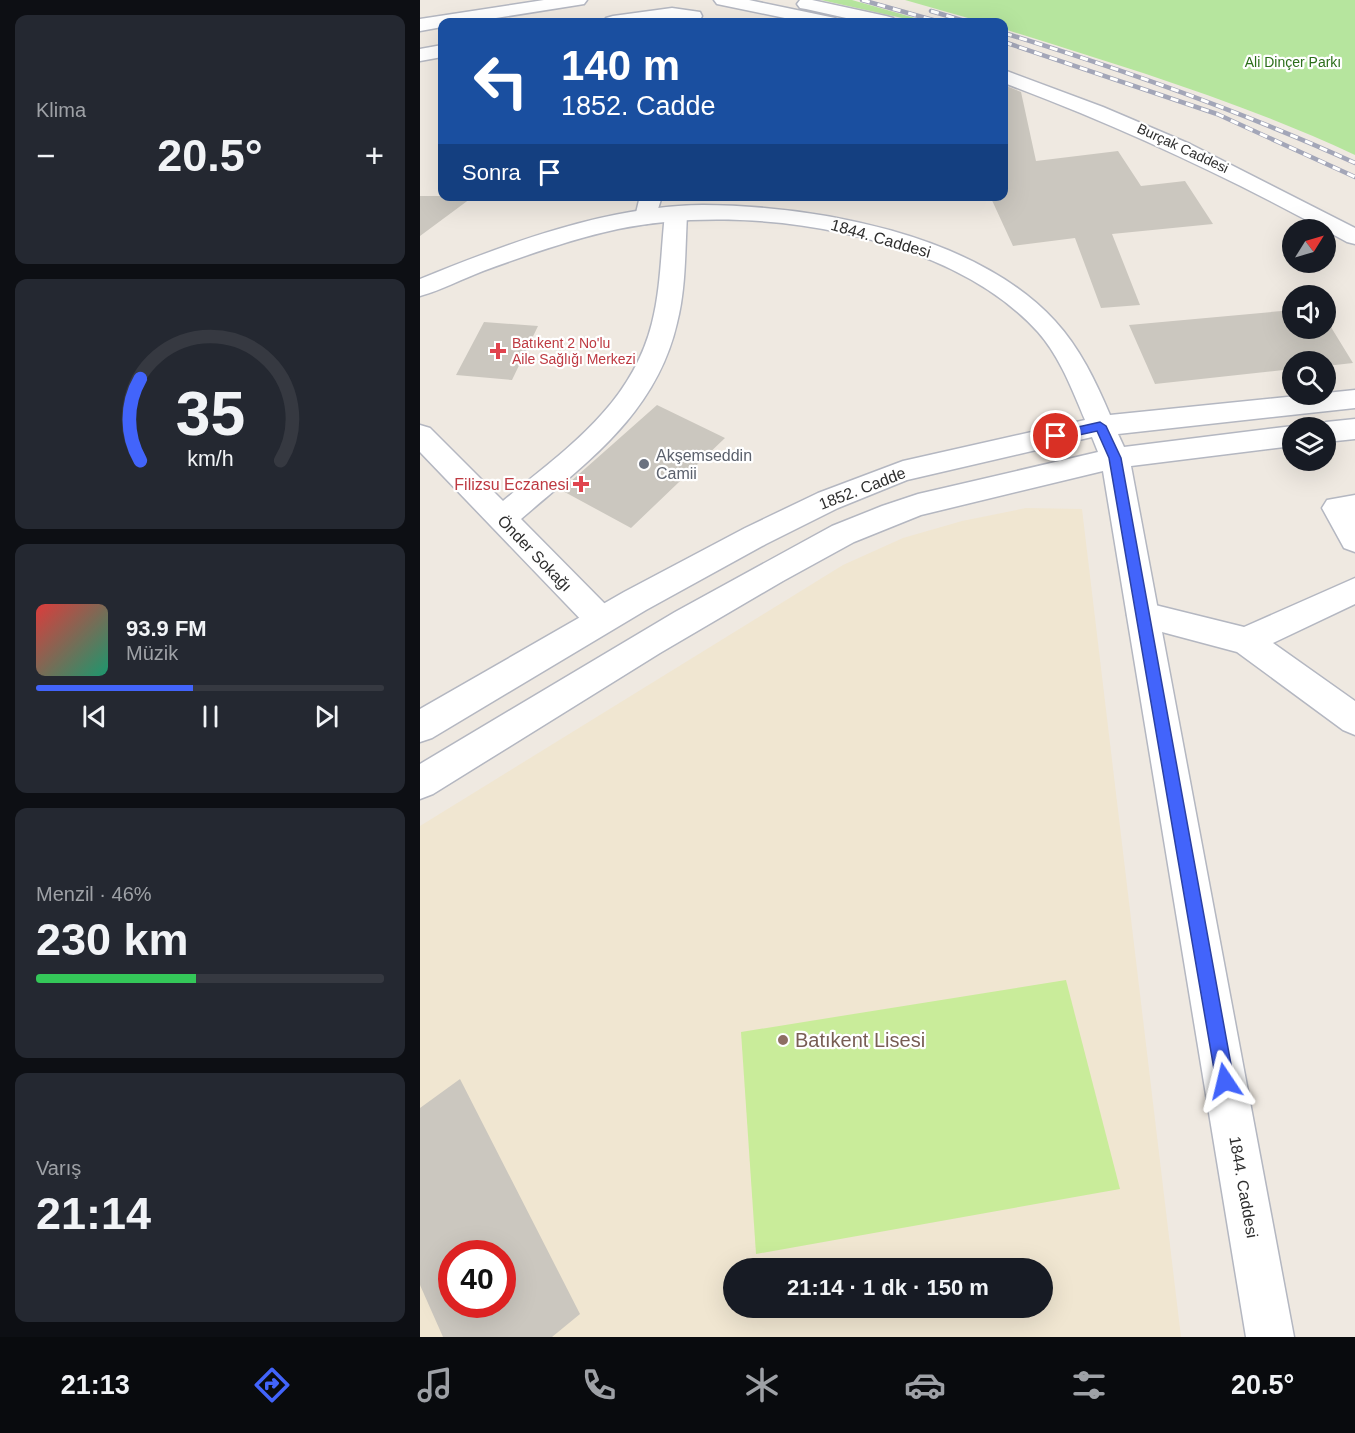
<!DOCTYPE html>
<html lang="tr">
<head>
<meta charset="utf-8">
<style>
  body { margin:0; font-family:Helvetica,sans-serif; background:#242831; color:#f1f3f6; height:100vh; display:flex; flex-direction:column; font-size:22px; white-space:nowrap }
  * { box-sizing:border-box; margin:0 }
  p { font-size:20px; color:#9ea1a6 }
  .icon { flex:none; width:33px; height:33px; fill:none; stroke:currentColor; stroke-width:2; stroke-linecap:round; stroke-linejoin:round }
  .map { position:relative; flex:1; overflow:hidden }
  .panel { display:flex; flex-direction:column; gap:15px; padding:15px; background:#0d0f14; width:420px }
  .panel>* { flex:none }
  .top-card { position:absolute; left:18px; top:18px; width:570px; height:183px; border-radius:12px; box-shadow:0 6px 24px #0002; background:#1a4fa0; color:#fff; overflow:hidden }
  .needle { width:39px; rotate:53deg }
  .buttons { position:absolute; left:862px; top:219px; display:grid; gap:12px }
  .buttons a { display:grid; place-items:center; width:54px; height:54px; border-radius:50%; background:#171b24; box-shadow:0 6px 24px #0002; font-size:30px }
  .speed { position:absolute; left:18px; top:1240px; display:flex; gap:12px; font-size:30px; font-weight:700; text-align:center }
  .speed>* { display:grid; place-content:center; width:78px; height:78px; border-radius:50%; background:#171b24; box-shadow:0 6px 24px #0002; line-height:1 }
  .speed .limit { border:9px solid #d22; background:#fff; color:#111 }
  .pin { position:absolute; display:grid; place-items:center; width:51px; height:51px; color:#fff; margin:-26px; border:3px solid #fff; border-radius:50%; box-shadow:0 2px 6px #0007 }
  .me { position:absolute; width:66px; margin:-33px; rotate:350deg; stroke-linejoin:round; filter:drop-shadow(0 0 4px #0008) }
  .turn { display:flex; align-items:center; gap:21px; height:126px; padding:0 24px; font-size:27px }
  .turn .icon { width:78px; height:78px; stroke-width:2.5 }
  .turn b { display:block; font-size:42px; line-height:51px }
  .then { display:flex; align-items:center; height:57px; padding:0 24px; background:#0003; gap:12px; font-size:22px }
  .big { font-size:45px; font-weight:700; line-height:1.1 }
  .panel .widget { flex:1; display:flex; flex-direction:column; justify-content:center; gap:9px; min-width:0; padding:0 21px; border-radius:12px; background:#242831 }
  .panel .dial { align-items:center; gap:0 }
  .dial svg { height:156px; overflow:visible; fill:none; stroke:#363941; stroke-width:7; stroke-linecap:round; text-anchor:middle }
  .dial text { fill:#f1f3f6; stroke:none }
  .song { display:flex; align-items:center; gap:18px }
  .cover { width:72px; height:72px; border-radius:9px; background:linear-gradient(135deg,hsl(0 70% 55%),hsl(160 70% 35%)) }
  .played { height:6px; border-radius:3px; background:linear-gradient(90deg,#4264fb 45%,#363941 45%) }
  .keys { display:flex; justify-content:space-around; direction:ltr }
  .heat { display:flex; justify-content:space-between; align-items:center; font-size:33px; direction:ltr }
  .charge { height:9px; border-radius:4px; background:linear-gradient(90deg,#34c759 46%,#363941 0) }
  .trip { position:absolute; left:303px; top:1258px; width:330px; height:60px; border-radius:30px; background:#171b24; box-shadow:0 6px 24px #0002; font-weight:700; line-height:60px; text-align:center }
  .dock { display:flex; height:96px; justify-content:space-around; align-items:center; background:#090b0e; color:#9ea1a6 }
  .dock .icon { width:42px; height:42px }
  .dock .current { color:#4264fb }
  .dock b { font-size:27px; color:#f1f3f6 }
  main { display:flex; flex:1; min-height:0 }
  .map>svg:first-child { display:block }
  .education { fill:#f0e6d1; fill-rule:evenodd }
  .green { fill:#b6e59e }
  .pitch { fill:#c9ec9a }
  .building { fill:#cbc7bf; fill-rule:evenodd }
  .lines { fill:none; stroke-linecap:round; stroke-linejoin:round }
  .street-casing { stroke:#b4b7c1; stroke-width:3 }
  .secondary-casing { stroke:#b4b7c1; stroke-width:3 }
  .street { fill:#fff; fill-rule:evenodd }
  .secondary { fill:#fff; fill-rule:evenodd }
  .rail-casing { stroke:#a3a6b8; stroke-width:4.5 }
  .rail { stroke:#fff; stroke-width:3; stroke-dasharray:8; stroke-linecap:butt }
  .route { fill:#4264fb; stroke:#2b41a3; stroke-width:1.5 }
  .health-dot { fill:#e0444e; stroke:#fff; stroke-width:2 }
  .worship-dot { fill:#6b7280; stroke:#fff; stroke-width:2 }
  .education-dot { fill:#8d6e63; stroke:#fff; stroke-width:2 }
  .labels { text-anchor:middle; stroke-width:4.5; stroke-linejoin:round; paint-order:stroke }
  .far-park-label { font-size:14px; fill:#2c6e1b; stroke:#fff }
  .far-street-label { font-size:14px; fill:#2e2e2e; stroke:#fff }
  .far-health-label { font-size:14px; fill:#be3a42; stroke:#fff; text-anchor:start }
  .street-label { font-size:16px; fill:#2e2e2e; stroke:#fff }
  .worship-label { font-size:16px; fill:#5b616d; stroke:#fff; text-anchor:start }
  .health-label { font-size:16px; fill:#be3a42; stroke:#fff; text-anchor:end }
  .near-education-label { font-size:20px; fill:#785e54; stroke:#fff; text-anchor:start }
</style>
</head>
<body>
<main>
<section class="panel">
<div class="widget"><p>Klima</p>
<div class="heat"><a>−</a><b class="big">20.5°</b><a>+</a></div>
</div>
<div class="widget dial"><svg viewBox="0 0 100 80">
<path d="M14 69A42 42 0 1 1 86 69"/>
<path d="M14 69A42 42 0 0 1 14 27" stroke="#4264fb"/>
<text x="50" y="56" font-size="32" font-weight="700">35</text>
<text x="50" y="72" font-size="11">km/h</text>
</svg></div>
<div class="widget">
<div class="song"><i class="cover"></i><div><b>93.9 FM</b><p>Müzik</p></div></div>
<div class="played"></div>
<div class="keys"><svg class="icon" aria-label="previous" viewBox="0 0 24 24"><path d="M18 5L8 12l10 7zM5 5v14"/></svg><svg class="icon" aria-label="pause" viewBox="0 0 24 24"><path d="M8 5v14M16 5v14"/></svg><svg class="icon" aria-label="next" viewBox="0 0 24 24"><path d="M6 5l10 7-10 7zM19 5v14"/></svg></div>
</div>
<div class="widget"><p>Menzil · 46%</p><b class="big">230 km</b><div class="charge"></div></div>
<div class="widget"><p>Varış</p><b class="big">21:14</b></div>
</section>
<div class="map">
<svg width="935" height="1337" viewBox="0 0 935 1337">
  <rect width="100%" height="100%" fill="#efe9e1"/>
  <!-- education -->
  <path class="education" d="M606,508L662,509L761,1337H0V826L423,565L483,538L542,521ZM32,1254H82V1305H32ZM314,1269H622V1308H314Z"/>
  <!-- green -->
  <path class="green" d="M401,0H432L509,22H500Z
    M485,0H935V155C822,102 702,66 584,29V22H562Z"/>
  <!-- pitch -->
  <path class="pitch" d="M646,980L700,1189L336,1254L321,1032Z"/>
  <!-- building -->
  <path class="building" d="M584,85L601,92L616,161L698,151L721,186L765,181L793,224L692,234L720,305L681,308L655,238L593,246L570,196H584Z
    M0,196H54L0,236Z
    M873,310V328H906V319L933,363L906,366V362H873V369L735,384L709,325Z
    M64,322L118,326L92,380L36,375Z
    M237,405L305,438L211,528L141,490Z
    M40,1079L160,1314L132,1337H23L0,1285V1108ZM32,1254H82V1305H32Z"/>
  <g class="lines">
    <defs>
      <path id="street" d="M124,0H167L164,4L158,5L51,22H22V27L0,31V19Z
        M252,8L280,12L282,16L280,20C270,22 261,18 251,19C228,20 206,24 184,22L186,18L193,16Z
        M22,45V57L0,61V49Z
        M220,196H242L234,222L226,224L218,222L215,217Z
        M256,207L264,209L267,214C265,250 266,288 257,323C236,414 167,462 101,519L191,610L196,619L191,628L180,632L169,628L0,452V425L10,428L83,501C145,450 211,406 232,323C241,288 241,250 245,214L248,209Z
        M935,495V552L924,548L902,508L907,500Z
        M935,578V604L853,643L935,701V735L923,730L817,652L712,624L707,615L712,606L723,602L824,627Z"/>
      <path id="secondary" d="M294,0H329L415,18L417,22H384L297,4Z
        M380,0H392L466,16L473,18L475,22H444L386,9L380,8L377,4Z
        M584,70L683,107L770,144L935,228V244L927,242C817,181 702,127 584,83Z
        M283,205C397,206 555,234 635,321C660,348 676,382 690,415L935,390V408L698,434L704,447L873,426L878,428H873V446L711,466L874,1337H826L683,471L501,515L434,542L363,581L240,653L13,794L0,799V764L255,612L412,526L462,506L498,494L678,452L672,437L487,480L418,508L346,544L226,610L12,738L0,742V709L204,592L325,528L398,493L483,461L665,420C652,389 640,357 618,332C527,231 325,202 198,229C152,239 107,255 63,271C42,279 22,290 0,296V279C89,243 186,206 283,205Z
        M935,419V439L906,442V428H895L906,422Z"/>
    </defs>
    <!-- street casing -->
    <use href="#street" class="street-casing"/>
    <!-- secondary casing -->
    <use href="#secondary" class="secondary-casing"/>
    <!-- street -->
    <use href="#street" class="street"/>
    <!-- secondary -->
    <use href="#secondary" class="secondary"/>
    <defs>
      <path id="rail" d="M442,0L520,22
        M511,11L548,22
        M584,33C704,70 821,111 935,163
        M584,42L797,114L935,177"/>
    </defs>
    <!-- rail casing -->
    <use href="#rail" class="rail-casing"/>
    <!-- rail -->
    <use href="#rail" class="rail"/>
  </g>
  <!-- route -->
  <path class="route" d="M680,422L686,426L701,458L814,1081L811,1087L805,1089L799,1087L796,1081L689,458L677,431L636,440L631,436L636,432Z"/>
  <!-- markers -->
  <g class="health-dot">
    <path d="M75 342h6v6h6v6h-6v6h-6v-6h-6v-6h6z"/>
    <path d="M158 475h6v6h6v6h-6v6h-6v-6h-6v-6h6z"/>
  </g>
  <circle class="worship-dot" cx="224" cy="464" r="6"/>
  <circle class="education-dot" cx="363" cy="1040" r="6"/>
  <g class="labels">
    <!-- far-park labels -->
    <g class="far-park-label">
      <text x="873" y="67">Ali Dinçer Parkı</text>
    </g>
    <!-- far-street labels -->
    <g class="far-street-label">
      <text transform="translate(763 148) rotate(25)" y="5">Burçak Caddesi</text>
    </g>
    <!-- far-health labels -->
    <g class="far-health-label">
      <text x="92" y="348">Batıkent 2 No'lu<tspan x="92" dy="16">Aile Sağlığı Merkezi</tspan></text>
    </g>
    <!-- street labels -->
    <g class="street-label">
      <text transform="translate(461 238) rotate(16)" y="6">1844. Caddesi</text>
      <text transform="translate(442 488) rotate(-21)" y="6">1852. Cadde</text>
      <text transform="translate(115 553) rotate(46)" y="6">Önder Sokağı</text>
      <text transform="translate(824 1187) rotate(80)" y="6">1844. Caddesi</text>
    </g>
    <!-- worship labels -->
    <g class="worship-label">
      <text x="236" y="461">Akşemseddin<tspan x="236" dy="18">Camii</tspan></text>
    </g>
    <!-- health labels -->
    <g class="health-label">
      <text x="149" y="490">Filizsu Eczanesi</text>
    </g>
    <!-- near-education labels -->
    <g class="near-education-label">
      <text x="375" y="1047">Batıkent Lisesi</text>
    </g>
  </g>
</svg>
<div class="buttons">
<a><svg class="needle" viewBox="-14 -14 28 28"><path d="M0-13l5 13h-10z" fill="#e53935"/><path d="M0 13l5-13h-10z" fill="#9ea1a6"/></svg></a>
<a><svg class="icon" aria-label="sound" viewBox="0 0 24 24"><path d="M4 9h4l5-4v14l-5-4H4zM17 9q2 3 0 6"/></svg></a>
<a><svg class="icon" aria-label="search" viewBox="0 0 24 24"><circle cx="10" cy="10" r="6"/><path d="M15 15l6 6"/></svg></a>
<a><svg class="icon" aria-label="layers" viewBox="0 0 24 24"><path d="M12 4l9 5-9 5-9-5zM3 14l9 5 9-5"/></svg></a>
</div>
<div class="speed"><div class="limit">40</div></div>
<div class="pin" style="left:636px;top:436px;background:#d93025"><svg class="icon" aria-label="arrive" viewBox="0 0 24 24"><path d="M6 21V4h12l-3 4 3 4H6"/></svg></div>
<svg class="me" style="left:805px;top:1081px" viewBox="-20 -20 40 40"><path d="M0-17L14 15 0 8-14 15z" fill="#4264fb" stroke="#fff" stroke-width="4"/></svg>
<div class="trip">21:14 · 1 dk · 150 m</div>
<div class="top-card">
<div class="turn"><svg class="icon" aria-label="left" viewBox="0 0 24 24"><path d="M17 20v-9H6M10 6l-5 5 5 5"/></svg><div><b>140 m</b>1852. Cadde</div></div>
<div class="then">Sonra<svg class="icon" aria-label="arrive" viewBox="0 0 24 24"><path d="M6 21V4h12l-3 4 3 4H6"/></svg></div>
</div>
</div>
</main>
<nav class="dock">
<b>21:13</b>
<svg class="icon current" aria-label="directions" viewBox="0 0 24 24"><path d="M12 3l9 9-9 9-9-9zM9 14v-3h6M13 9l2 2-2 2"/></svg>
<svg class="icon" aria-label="music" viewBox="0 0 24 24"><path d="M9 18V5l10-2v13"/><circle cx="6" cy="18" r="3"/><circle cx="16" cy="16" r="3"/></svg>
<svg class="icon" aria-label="phone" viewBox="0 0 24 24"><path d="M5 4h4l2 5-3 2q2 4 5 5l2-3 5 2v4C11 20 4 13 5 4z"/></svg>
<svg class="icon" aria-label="climate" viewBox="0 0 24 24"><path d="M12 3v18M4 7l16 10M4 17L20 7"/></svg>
<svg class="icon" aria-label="car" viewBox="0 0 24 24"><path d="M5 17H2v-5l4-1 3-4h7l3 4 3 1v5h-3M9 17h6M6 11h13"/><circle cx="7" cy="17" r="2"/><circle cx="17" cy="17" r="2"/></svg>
<svg class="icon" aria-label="filters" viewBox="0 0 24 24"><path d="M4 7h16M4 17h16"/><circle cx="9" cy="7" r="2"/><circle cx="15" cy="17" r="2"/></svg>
<b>20.5°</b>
</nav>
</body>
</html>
